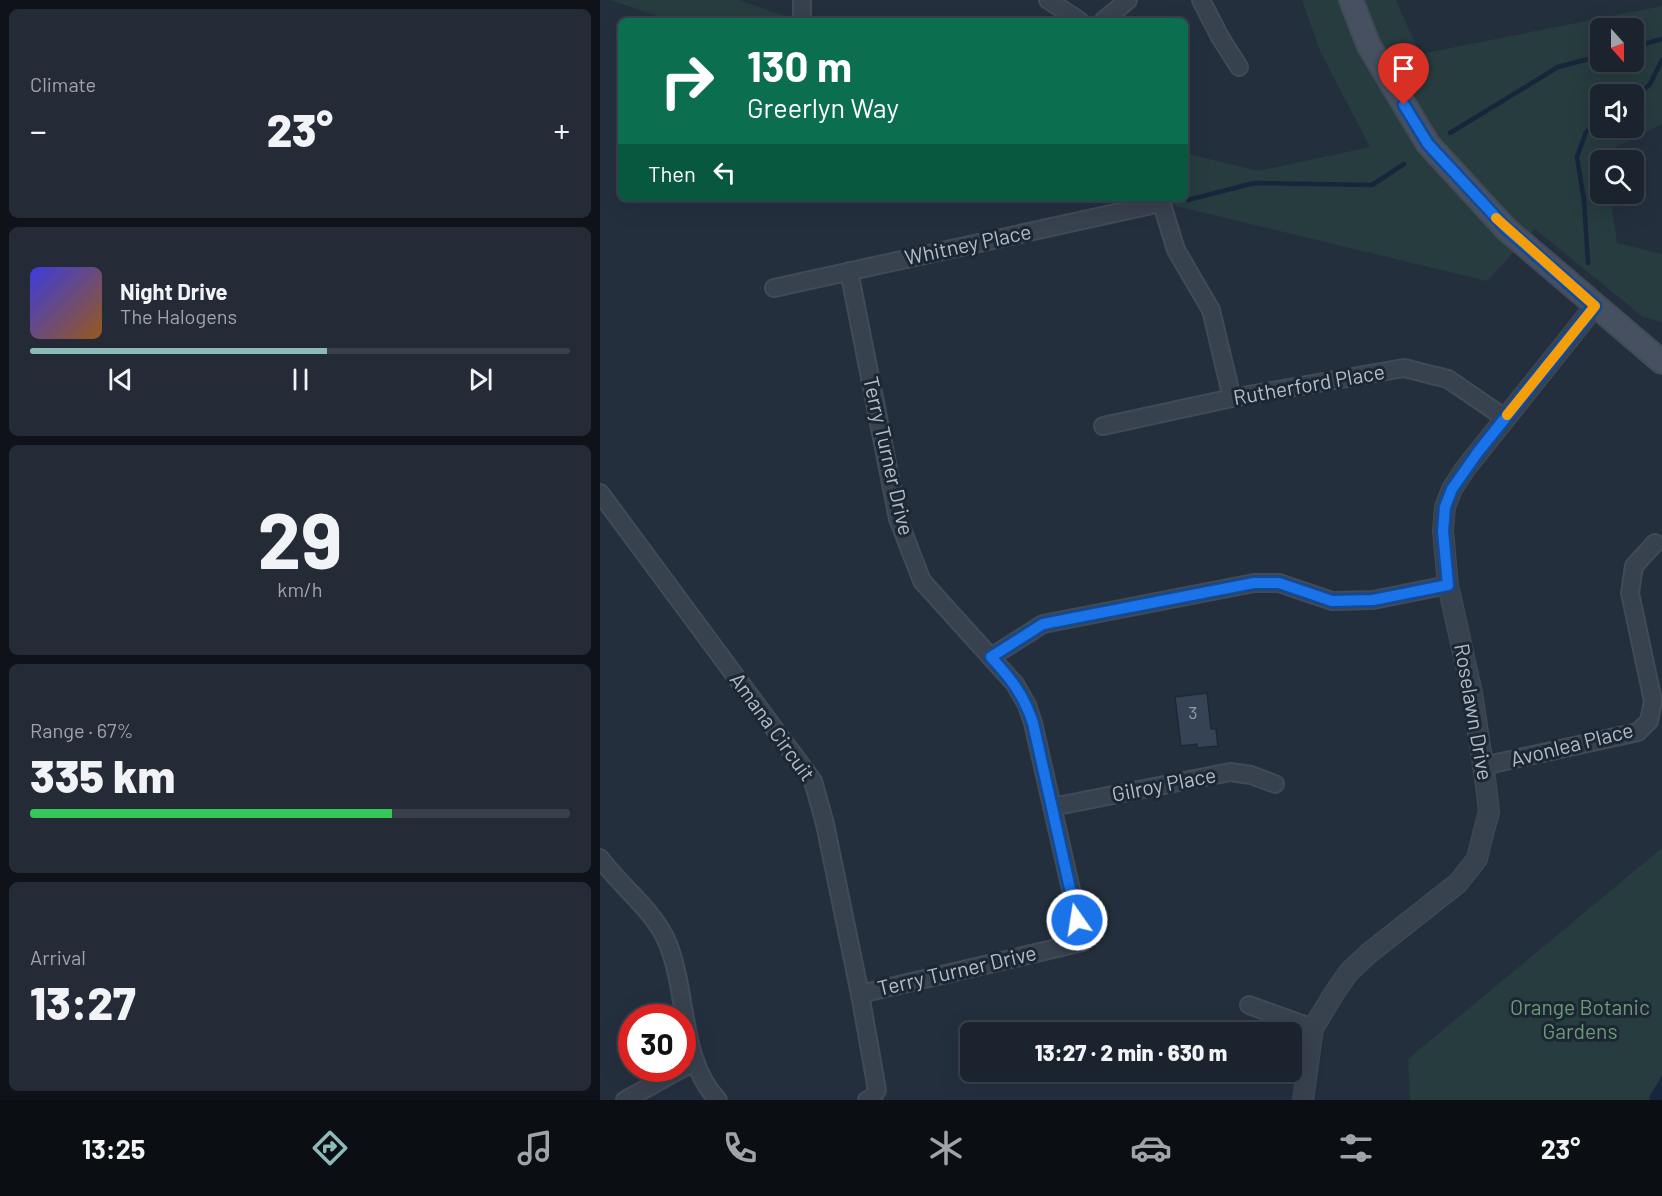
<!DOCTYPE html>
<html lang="en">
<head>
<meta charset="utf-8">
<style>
  body { margin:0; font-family:Barlow,sans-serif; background:#242b36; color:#f1f3f6; height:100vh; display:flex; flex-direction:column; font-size:22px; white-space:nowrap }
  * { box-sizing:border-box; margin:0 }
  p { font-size:20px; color:#a0a4aa }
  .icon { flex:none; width:33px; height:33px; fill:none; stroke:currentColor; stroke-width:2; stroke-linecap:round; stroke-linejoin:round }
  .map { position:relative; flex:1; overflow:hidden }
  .drawer { display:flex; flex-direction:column; gap:9px; padding:9px; background:#0f1319; width:600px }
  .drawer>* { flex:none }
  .hud { position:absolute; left:18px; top:18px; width:570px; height:183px; border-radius:9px; box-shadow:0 6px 24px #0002,0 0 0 2px #39404a; background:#0b6e4f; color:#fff; overflow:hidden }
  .needle { width:39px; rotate:159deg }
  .controls { position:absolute; left:990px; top:18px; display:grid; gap:12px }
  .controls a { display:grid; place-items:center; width:54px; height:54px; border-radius:9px; background:#1b232e; box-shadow:0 6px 24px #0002,0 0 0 2px #39404a; font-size:30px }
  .speed { position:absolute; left:18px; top:1004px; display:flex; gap:12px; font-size:30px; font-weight:700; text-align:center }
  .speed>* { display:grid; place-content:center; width:78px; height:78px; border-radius:50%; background:#1b232e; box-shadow:0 6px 24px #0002,0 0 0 2px #39404a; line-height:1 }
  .speed .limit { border:9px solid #d22; background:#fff; color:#111 }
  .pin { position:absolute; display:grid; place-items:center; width:51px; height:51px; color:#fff; margin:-62px -26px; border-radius:50% 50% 50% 0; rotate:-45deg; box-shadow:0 0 6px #0007 }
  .pin .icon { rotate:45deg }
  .me { position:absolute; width:66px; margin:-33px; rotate:347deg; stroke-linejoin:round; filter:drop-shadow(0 0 4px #0008) }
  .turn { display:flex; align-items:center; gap:21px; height:126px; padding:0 30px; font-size:27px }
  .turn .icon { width:78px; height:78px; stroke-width:2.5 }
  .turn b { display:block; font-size:42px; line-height:51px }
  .then { display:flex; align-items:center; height:57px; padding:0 30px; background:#0003; gap:12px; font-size:22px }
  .big { font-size:45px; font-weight:800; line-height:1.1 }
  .drawer .tile { flex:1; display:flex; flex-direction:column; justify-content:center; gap:9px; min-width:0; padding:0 21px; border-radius:9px; background:#242b36 }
  .drawer .dial { align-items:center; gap:0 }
  .dial b { font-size:78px; line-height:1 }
  .song { display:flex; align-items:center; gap:18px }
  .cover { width:72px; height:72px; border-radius:9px; background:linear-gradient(135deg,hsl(240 70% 55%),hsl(30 70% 35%)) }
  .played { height:6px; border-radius:3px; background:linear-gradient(90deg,#8bbbb9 55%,#39404a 55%) }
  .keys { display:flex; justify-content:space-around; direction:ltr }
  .heat { display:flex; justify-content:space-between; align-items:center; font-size:33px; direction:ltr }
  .charge { height:9px; border-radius:4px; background:linear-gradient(90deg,#34c759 67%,#39404a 0) }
  .trip { position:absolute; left:360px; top:1022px; width:342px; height:60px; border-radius:9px; background:#1b232e; box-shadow:0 6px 24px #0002,0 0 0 2px #39404a; font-weight:800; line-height:60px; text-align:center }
  .dock { display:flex; height:96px; justify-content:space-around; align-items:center; background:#0b0e12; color:#a0a4aa }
  .dock .icon { width:42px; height:42px }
  .dock .selected { color:#8bbbb9 }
  .dock b { font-size:27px; color:#f1f3f6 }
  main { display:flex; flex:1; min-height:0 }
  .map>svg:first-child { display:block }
  .green { fill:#263c3f; fill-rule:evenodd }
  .water { fill:#17263c }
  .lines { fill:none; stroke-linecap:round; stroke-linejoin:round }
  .stream { stroke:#17263c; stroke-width:4.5 }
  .building { fill:#364354; stroke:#1f2835; stroke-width:1.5 }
  .minor-casing { stroke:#414a57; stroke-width:20 }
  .tertiary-casing { stroke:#414a57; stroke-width:22 }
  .secondary-casing { stroke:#414a57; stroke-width:26 }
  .minor { stroke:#38414e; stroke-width:16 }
  .tertiary { stroke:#38414e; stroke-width:20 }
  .secondary { stroke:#465061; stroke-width:22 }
  .route-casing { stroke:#114b97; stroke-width:15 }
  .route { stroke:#1a73e8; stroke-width:10 }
  .slow { stroke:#f59e0b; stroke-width:10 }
  .labels { text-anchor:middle; stroke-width:6; stroke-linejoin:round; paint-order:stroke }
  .number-label { font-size:18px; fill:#929caa }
  .street-label { font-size:21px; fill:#b4bcc9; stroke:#1d2633 }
  .park-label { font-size:21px; fill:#6b9a76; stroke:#1d2633 }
</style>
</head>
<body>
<main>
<section class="drawer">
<div class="tile"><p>Climate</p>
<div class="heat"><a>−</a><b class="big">23°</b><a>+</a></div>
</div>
<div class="tile">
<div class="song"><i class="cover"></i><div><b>Night Drive</b><p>The Halogens</p></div></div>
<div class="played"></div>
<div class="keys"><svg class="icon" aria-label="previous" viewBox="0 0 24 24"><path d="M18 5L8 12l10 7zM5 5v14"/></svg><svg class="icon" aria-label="pause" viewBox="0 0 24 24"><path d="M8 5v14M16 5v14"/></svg><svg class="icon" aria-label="next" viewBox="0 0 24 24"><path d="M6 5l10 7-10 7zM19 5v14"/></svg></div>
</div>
<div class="tile dial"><b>29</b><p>km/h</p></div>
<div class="tile"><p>Range · 67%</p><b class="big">335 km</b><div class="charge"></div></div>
<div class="tile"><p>Arrival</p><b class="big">13:27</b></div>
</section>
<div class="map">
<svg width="1062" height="1100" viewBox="0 0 1062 1100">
  <rect width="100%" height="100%" fill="#242f3e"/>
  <!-- green -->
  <path class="green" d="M10,0H139L199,21H72Z
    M702,0H796L820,54L1062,6V124L1005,153L1006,160H1000V194H1010L1017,243L1062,254V322L1043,317L935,229L887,281L542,198H585V153L658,171L770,147L720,51ZM1000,28H1034V62H1000ZM1000,94H1034V128H1000Z
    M1062,848V1100H810L808,1059Z"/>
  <!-- water -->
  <path class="water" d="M1062,1076V1100H1050L1049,1097Z"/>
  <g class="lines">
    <!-- stream -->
    <path class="stream" d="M1034,47L1062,39
      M1034,100L1050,84L1062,60
      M850,133L958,67L1000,56
      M588,200L654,183L772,185L804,164
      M988,263L984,200L977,157L986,132L1000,123"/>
  </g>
  <!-- building -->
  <path class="building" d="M607,693L611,729H616L618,746L597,748V744L581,746L575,697Z"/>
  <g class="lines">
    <defs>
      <path id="minor" d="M448,0L480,21
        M601,0L620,37L639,67
        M202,21V0
        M503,21L528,0
        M560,198L576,250L611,310L632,398
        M249,271L298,519L322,581L415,684L427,705L433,723L483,942L260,994
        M174,288L561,203
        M503,426L632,398L804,368L848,379L905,418
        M0,493L213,781L225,824L260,994L277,1090L272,1098L267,1100
        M391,657L443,624L654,583H679L732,601L773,600L848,585
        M883,766L1038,732L1049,721L1053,701L1030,593L1034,566L1055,543
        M452,807L630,772L651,775L675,784
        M0,858C21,887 55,911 68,944C88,994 80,1061 118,1100
        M649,1005L713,1028
        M25,1100L94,1062"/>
      <path id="tertiary" d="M703,1100L713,1028L735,992L749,972L768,954L858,883L877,859L883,834L889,812L886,785L872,693L848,585L843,531L845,507L852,489L865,469L995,306"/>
      <path id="secondary" d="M751,0L769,46L828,144L906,229L1062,362"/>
    </defs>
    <!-- minor casing -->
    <use href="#minor" class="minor-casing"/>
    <!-- tertiary casing -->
    <use href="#tertiary" class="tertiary-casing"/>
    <!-- secondary casing -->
    <use href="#secondary" class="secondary-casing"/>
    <!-- minor -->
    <use href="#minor" class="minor"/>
    <!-- tertiary -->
    <use href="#tertiary" class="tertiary"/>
    <!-- secondary -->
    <use href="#secondary" class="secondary"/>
  </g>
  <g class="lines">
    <defs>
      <path id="route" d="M477,920L433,723C423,694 412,680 391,657L443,624L654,583H679L732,601L773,600L848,585L843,531L845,507L852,489L878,452L995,306L906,228L828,144L804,105"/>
    </defs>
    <!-- route casing -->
    <use href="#route" class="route-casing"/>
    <!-- route -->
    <use href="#route" class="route"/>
    <!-- slow -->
    <path class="slow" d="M896,218L995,306L907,415"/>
  </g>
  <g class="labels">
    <!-- number labels -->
    <g class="number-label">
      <text x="593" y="719">3</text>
    </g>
    <!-- street labels -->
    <g class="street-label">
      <text transform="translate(368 245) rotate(-12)" y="7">Whitney Place</text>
      <text transform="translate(709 385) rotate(-10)" y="7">Rutherford Place</text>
      <text transform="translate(288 456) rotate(77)" y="7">Terry Turner Drive</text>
      <text transform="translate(873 712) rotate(80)" y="7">Roselawn Drive</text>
      <text transform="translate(172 727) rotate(54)" y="7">Amana Circuit</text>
      <text transform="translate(972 745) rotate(-14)" y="7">Avonlea Place</text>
      <text transform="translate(564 785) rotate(-11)" y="7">Gilroy Place</text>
      <text transform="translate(357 971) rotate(-13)" y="7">Terry Turner Drive</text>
    </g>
    <!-- park labels -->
    <g class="park-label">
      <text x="980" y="1015">Orange Botanic<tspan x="980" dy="24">Gardens</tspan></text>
    </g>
  </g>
</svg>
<div class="controls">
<a><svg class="needle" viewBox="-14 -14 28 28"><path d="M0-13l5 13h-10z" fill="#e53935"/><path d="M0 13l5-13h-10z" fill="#a0a4aa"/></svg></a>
<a><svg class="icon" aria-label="sound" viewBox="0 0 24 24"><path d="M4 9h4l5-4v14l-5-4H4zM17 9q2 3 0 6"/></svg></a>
<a><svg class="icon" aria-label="search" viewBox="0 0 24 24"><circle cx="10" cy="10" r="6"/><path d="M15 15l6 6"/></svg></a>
</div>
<div class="speed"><div class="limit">30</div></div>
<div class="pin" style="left:804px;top:105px;background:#d93025"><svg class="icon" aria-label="arrive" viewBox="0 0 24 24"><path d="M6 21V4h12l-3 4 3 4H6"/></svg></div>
<svg class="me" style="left:477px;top:920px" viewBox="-20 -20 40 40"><circle r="17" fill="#1a73e8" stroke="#fff" stroke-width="3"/><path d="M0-11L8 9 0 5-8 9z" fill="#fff"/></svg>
<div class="trip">13:27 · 2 min · 630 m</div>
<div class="hud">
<div class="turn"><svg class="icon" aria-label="right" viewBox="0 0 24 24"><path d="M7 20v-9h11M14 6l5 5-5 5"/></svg><div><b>130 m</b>Greerlyn Way</div></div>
<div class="then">Then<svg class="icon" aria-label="left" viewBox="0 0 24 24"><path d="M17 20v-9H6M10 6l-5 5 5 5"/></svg></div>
</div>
</div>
</main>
<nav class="dock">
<b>13:25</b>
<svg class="icon selected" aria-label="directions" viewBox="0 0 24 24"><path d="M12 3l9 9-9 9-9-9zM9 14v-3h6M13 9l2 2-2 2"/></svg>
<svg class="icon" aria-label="music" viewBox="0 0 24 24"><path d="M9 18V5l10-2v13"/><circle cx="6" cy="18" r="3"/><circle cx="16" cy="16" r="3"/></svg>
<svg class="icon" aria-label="phone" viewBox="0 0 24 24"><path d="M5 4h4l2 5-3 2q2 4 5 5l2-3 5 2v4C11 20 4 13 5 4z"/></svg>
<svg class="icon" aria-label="climate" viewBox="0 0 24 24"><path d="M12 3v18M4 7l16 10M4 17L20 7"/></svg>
<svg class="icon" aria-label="car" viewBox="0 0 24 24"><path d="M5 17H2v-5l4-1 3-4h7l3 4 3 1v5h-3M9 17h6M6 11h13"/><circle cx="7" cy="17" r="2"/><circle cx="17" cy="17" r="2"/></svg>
<svg class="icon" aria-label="filters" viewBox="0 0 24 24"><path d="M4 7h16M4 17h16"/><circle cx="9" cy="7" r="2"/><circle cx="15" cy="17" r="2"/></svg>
<b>23°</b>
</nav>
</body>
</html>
